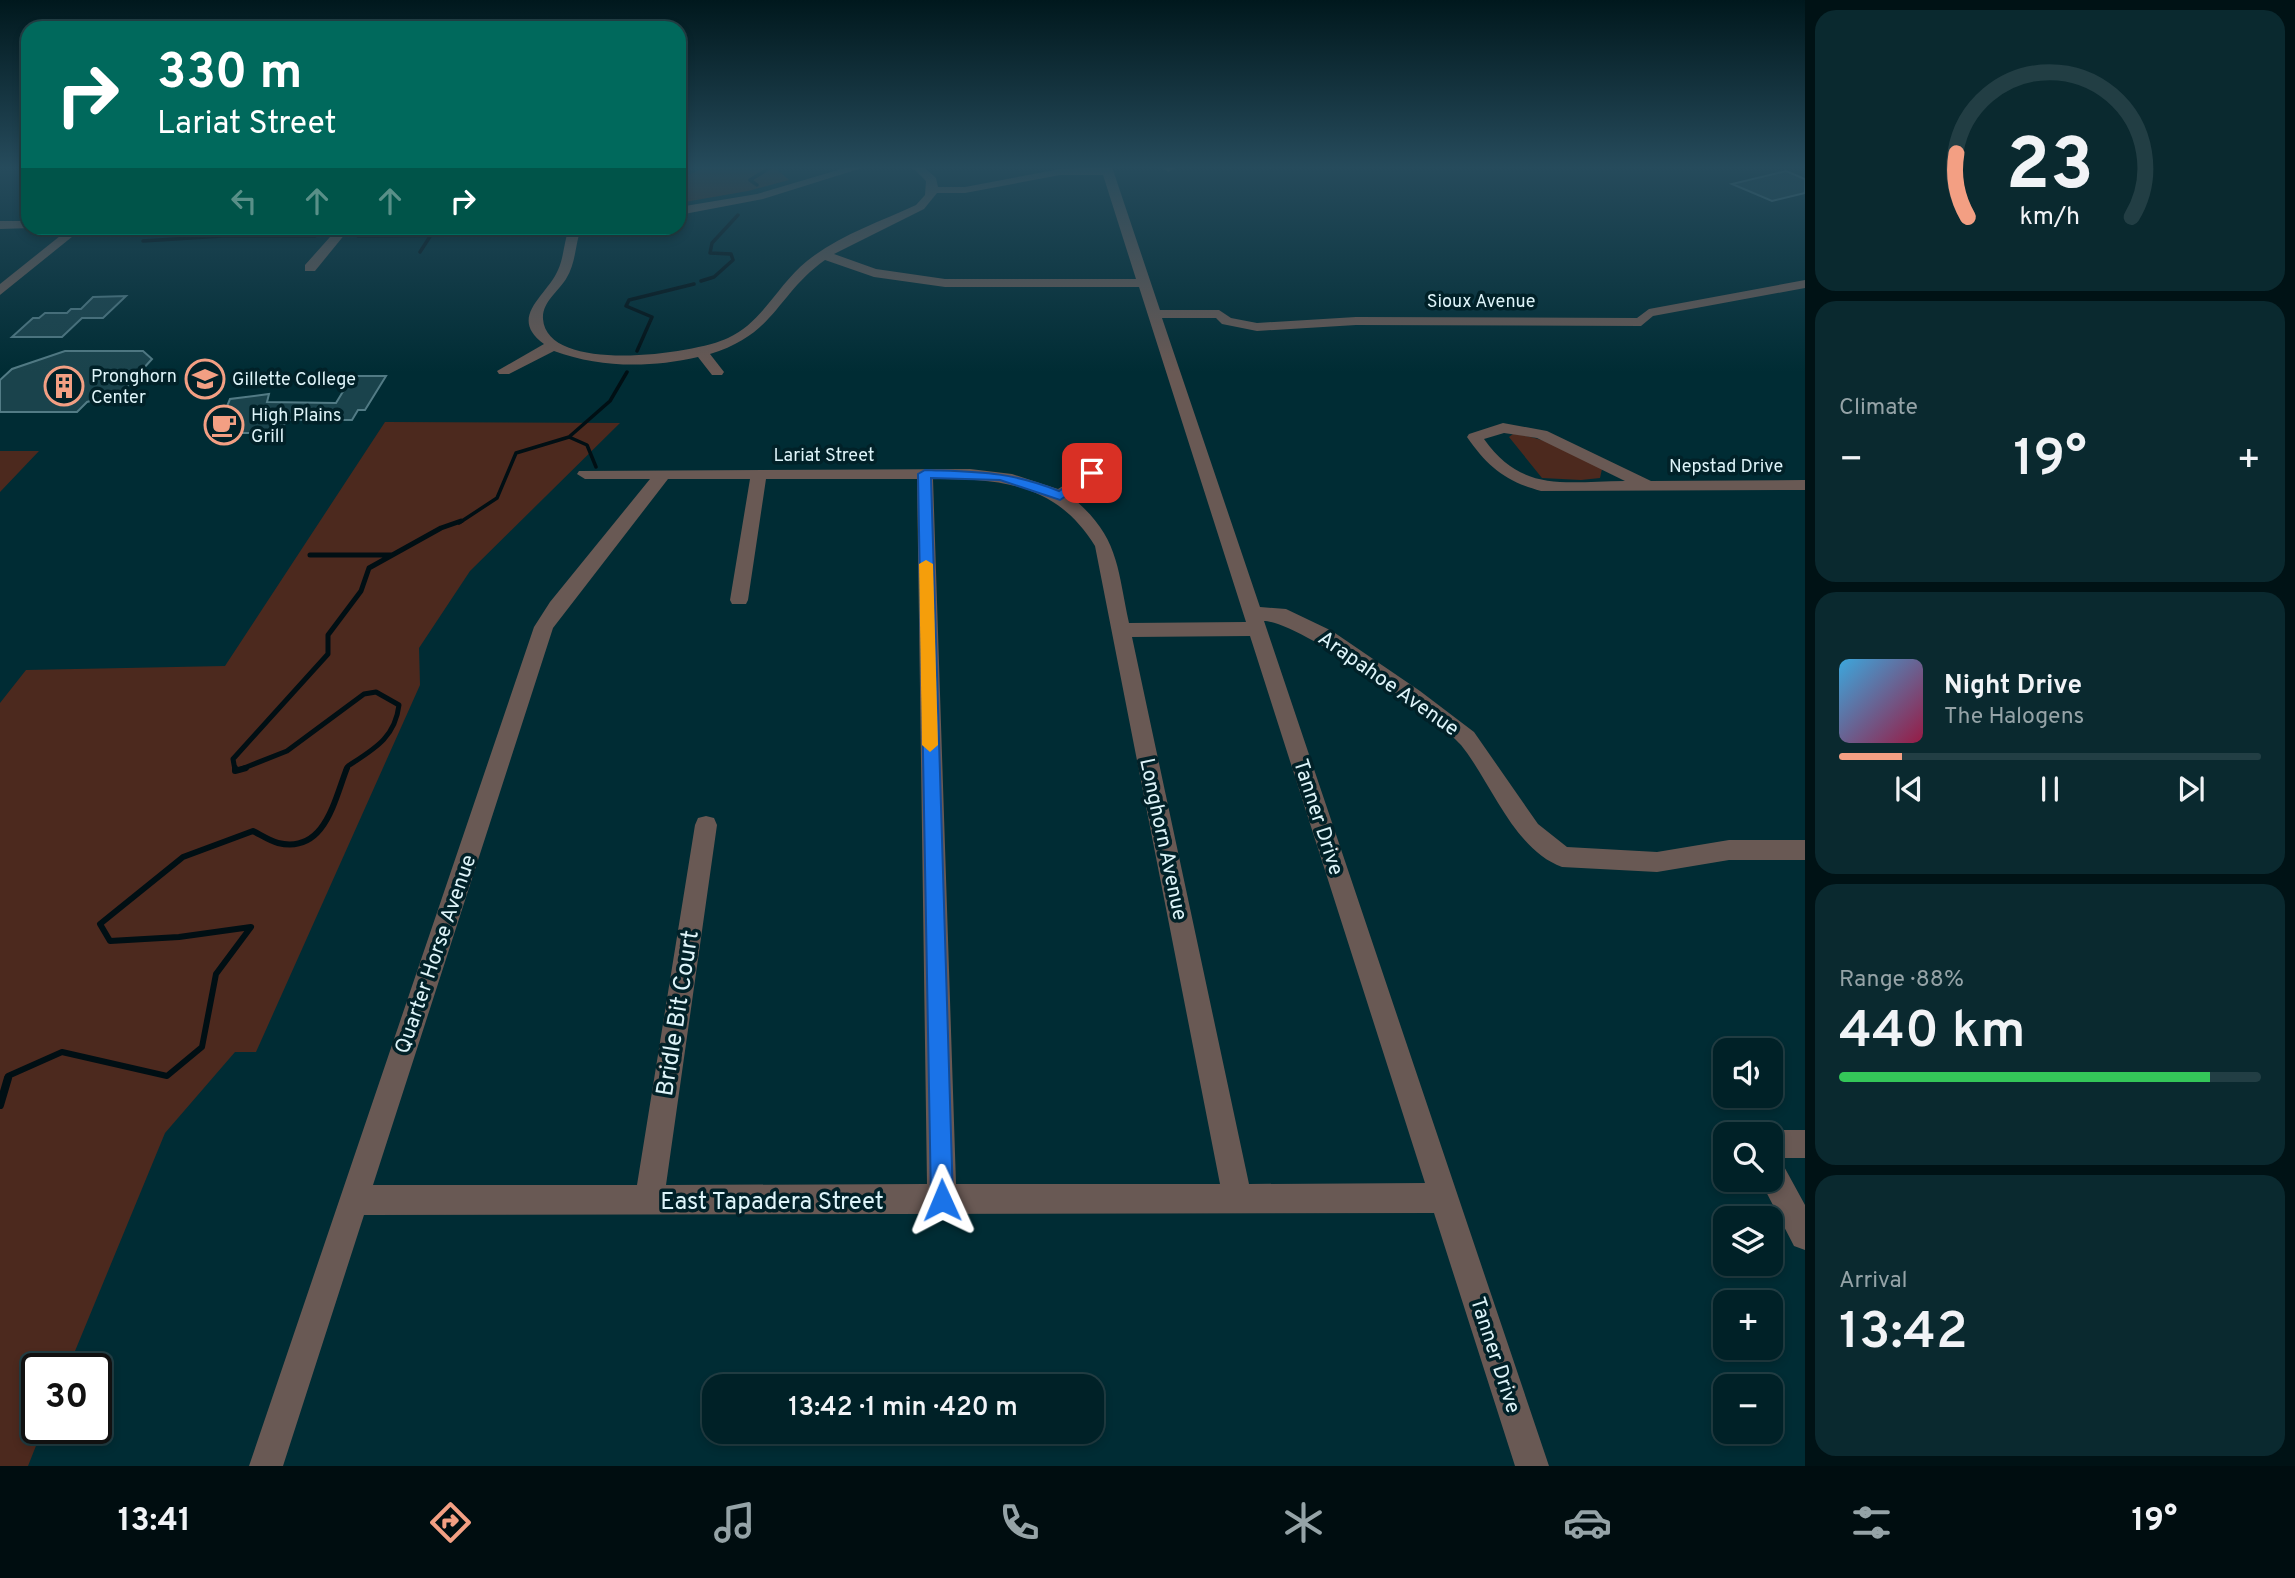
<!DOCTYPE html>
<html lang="en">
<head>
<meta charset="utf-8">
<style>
  body { margin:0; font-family:Overpass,sans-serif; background:#0a292f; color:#f1f3f6; height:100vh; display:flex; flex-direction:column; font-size:26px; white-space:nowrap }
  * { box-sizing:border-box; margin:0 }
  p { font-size:23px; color:#95a3a7 }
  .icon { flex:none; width:38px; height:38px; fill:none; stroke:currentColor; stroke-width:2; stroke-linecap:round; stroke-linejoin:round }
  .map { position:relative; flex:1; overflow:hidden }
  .drawer { display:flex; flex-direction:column; gap:10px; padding:10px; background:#001215; width:490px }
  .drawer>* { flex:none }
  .banner { position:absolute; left:21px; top:21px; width:665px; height:214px; border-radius:21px; box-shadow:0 4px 10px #0003,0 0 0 2px #223e44; background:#00695c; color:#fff; overflow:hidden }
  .fabs { position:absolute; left:1713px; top:1038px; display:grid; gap:14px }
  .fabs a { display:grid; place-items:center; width:70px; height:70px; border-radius:14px; background:#002127; box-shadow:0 4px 10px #0003,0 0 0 2px #223e44; font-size:35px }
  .speed { position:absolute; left:21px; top:1353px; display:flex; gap:14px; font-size:35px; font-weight:700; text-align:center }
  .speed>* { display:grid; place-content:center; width:91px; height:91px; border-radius:50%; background:#002127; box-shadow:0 4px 10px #0003,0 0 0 2px #223e44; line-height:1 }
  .speed .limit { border:4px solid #111; border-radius:10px; background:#fff; color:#111 }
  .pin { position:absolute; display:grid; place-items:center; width:60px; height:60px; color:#fff; margin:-30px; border-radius:14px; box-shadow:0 4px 10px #0006 }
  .me { position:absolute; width:77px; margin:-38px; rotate:359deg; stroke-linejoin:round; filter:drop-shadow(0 0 5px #0008) }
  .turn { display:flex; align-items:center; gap:24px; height:147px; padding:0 21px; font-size:32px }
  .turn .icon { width:91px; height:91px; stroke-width:2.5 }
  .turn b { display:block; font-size:49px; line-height:60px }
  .lanes { display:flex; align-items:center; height:66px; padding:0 21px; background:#0003; justify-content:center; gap:35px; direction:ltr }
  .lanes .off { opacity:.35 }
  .big { font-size:52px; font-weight:600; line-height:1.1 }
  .drawer .widget { flex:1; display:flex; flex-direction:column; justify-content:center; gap:10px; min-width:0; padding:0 24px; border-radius:21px; background:#0a292f }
  .drawer .dial { align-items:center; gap:0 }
  .dial svg { height:182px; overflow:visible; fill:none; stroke:#223e44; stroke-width:7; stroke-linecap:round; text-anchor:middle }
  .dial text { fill:#f1f3f6; stroke:none }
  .song { display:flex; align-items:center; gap:21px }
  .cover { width:84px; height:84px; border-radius:10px; background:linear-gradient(135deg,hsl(200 70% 55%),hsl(340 70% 35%)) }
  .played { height:7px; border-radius:4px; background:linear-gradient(90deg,#f39f83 15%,#223e44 15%) }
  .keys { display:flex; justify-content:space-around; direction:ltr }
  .heat { display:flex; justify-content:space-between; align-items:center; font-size:38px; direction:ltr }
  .charge { height:10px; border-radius:5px; background:linear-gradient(90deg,#34c759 88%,#223e44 0) }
  .trip { position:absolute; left:702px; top:1374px; width:402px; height:70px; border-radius:21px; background:#002127; box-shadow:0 4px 10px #0003,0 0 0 2px #223e44; font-weight:600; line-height:70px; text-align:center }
  .tab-bar { display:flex; height:112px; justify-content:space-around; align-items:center; background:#000d10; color:#95a3a7 }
  .tab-bar .icon { width:49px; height:49px }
  .tab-bar .current { color:#f39f83 }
  .tab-bar b { font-size:32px; color:#f1f3f6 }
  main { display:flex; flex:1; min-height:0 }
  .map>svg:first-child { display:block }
  .green { fill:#4c291e }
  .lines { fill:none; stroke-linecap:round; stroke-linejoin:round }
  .stream-far3 { stroke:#000f14; stroke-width:3.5 }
  .stream-far2 { stroke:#000f14; stroke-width:5 }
  .stream-far1 { stroke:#000f14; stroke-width:6 }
  .stream { stroke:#000f14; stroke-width:8 }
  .building { fill:#1a434c; stroke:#527b85; stroke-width:2 }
  .minor { fill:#695954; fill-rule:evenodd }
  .route { fill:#1a73e8; stroke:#114b97; stroke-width:2 }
  .slow { fill:#f59e0b }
  .labels { text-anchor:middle; stroke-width:7; stroke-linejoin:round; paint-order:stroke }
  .far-street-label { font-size:18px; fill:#def4f9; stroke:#012128 }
  .far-poi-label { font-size:18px; fill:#def4f9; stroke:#012128; text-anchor:start }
  .street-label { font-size:21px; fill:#def4f9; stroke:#012128 }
  .near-street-label { font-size:24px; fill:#def4f9; stroke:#012128 }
</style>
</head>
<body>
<main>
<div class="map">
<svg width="1805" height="1466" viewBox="0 0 1805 1466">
  <rect width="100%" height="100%" fill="#002c34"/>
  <!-- green -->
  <path class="green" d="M706,167H774L789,180L748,191L679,203V179Z
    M385,422L620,423L470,571L419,648L420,685L256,1052H235L165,1133L68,1368H37V1428H43L28,1466H0V703L26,670L225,666Z
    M1513,434C1547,437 1573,454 1602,469L1600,478L1581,480L1542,478L1509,437Z
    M0,451H39L0,492Z"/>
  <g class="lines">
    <!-- stream-far3 -->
    <path class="stream-far3" d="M757,185L750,180L771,167
      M358,236L477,235
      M143,241L222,236H315
      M420,252L431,235
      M701,281L714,277L733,260L731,254L710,253L712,243L738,215
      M637,351L652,317L626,306L629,300L694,284
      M569,437L587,445L596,467
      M459,523L497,498L516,453L569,437L610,401L627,372"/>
    <!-- stream-far2 -->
    <path class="stream-far2" d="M310,555H391
      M235,770L233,759L328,654V635L361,591L369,568L441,528L461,521
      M239,770L287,751L364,694L376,692L399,705C395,738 374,749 348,766L346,770"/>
    <!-- stream-far1 -->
    <path class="stream-far1" d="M235,768V771L246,768
      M7,1079L8,1076L62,1052L167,1076L202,1047L216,974L251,927L179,937L110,941L100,924L183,857L253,831C261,835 270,841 278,843C325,854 334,801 347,768"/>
    <!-- stream -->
    <path class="stream" d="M0,1105L8,1078"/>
  </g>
  <!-- building -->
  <path class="building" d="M1786,171L1805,179V193L1772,201L1732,184Z
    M126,296L103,318H82L62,337H12L33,318H39L45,313H67L71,309H81L93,297Z
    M65,351H143L152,359L122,392L87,402L77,412H0V380L12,369Z
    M356,376H386L365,410H358L352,420H287L279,433H216L230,399L269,394L267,402L336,403L350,380Z"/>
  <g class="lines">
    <!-- minor -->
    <path class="minor" d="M848,167H865L763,199L679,215V207L757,194Z
      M912,167H924L936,178L938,187H965L1060,169L1112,167L1160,310H1219L1231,318L1257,323L1356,317L1637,318L1649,309L1805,280V288L1653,316L1641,326L1356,325L1257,331L1222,324L1216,318H1162L1260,607L1286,609L1332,631L1420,691L1474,732L1538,824L1567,847L1657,852L1729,840H1805V860H1729L1657,872L1562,867C1514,850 1491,782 1461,745C1438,718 1297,621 1264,621L1549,1466H1515L1434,1213L364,1215L283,1466H249L534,627L550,602L650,479H585L577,474L579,471L970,469L1012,474L1058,489L1092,468L1098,470L1100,473L1098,476L1070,496C1119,535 1117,567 1129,623L1246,622L1139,287H945L874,277L825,260C777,294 776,334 710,354L724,372L722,375H712L698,357C650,368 600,368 554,351L509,374H499L497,371L544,344C507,317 547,296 558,270C564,257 564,241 569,228H581C575,245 576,263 566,279C558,292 542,302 543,319C547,375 695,354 728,338C763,322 778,284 807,261C839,235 880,222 916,205L925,195L926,181ZM1060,175H1103L1136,279H945L876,269L834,254L924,209L937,193H965ZM668,479H750L730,600L732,604H746L748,600L766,479H917L927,1184L666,1185L717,825L714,818L706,816L698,818L695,825L637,1185H373L553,628ZM933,479C1002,479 1056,483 1095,546L1220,1184H956ZM1250,636L1425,1183L1249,1184L1132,637Z
      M1162,167H1174V169L1168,172Z
      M0,221H28V228H32L0,229Z
      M70,228H83L0,295V284Z
      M338,228H350L315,271H305V265Z
      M1503,423L1547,431L1651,481L1805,480V490L1541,491C1506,482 1487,466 1467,437L1469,434ZM1504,433L1537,438L1625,481C1566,481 1523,494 1484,439Z
      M1771,1130H1805V1158H1775L1781,1161L1805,1205V1250L1794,1246L1760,1180H1771V1134H1761Z"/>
  </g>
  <!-- sky -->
  <linearGradient id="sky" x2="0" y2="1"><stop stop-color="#00181d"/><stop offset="0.45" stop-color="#264b5c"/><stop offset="1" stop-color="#264b5c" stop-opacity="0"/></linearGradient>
  <rect width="1805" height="372" fill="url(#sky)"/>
  <!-- route -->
  <path class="route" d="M1092,469L1098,473L1096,476L1060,500L1000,480L931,478L953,1200L950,1208L942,1212L934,1208L931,1200L918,474L925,470C976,472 1010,471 1059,491Z"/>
  <!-- slow -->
  <path class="slow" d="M926,560L933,564L938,745L930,752L922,745L919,564Z"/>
  <!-- icons -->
  <defs>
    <symbol id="university-ring" viewBox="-11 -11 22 22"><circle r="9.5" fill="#012128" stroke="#f39f83" stroke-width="1.5"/><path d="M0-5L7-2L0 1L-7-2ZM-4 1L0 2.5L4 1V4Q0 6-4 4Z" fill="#f39f83"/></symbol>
    <symbol id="building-ring" viewBox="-11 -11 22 22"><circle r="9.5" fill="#012128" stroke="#f39f83" stroke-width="1.5"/><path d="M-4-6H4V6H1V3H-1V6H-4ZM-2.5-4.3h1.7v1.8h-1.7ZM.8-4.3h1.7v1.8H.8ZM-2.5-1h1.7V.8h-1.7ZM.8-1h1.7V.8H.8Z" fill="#f39f83"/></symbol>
    <symbol id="cafe-ring" viewBox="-11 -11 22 22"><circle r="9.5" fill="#012128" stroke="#f39f83" stroke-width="1.5"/><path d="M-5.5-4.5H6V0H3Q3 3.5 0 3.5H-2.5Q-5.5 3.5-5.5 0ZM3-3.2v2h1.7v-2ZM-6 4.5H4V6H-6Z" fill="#f39f83"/></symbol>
  </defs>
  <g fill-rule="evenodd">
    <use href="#university-ring" x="183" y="357" width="44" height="44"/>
    <use href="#building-ring" x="42" y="364" width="44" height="44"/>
    <use href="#cafe-ring" x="202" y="403" width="44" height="44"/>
  </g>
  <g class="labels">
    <!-- far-street labels -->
    <g class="far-street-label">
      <text x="1481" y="307">Sioux Avenue</text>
      <text x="824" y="461">Lariat Street</text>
      <text x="1726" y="472">Nepstad Drive</text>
    </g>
    <!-- far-poi labels -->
    <g class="far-poi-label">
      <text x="91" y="382">Pronghorn<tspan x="91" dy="21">Center</tspan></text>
      <text x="232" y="385">Gillette College</text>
      <text x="251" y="421">High Plains<tspan x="251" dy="21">Grill</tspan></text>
    </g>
    <!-- street labels -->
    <g class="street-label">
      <text transform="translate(1389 683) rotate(35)" y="7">Arapahoe Avenue</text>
      <text transform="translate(1319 817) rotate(72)" y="7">Tanner Drive</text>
      <text transform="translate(1164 839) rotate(78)" y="7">Longhorn Avenue</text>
      <text transform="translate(435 954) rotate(-71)" y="7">Quarter Horse Avenue</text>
      <text transform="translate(1496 1355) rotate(72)" y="7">Tanner Drive</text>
    </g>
    <!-- near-street labels -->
    <g class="near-street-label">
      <text transform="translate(677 1013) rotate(-81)" y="8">Bridle Bit Court</text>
      <text x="772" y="1209">East Tapadera Street</text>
    </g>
  </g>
</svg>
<div class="fabs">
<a><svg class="icon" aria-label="sound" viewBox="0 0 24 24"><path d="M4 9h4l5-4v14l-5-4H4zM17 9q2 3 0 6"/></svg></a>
<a><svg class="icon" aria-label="search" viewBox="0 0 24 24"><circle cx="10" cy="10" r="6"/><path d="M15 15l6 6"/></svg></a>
<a><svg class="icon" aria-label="layers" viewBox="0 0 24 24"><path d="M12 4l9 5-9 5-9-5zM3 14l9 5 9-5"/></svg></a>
<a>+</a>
<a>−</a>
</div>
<div class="speed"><div class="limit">30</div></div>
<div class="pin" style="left:1092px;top:473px;background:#d93025"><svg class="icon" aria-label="arrive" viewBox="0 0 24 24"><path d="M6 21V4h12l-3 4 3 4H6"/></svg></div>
<svg class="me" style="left:942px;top:1200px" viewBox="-20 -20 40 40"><path d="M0-17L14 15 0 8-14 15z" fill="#1a73e8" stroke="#fff" stroke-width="4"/></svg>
<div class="trip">13:42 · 1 min · 420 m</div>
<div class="banner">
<div class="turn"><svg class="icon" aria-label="right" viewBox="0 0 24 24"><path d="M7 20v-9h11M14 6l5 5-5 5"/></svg><div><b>330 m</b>Lariat Street</div></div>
<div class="lanes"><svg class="icon off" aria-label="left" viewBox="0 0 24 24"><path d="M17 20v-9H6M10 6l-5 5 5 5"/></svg><svg class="icon off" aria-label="ahead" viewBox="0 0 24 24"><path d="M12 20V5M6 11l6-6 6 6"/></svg><svg class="icon off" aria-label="ahead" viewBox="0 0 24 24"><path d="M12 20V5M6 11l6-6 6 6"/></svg><svg class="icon" aria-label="right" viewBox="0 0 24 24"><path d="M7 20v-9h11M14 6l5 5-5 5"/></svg></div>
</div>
</div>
<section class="drawer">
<div class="widget dial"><svg viewBox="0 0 100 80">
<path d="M14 69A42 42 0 1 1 86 69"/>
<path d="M14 69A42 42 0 0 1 9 41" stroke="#f39f83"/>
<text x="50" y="56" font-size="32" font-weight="700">23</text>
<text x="50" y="72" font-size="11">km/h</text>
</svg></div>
<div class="widget"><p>Climate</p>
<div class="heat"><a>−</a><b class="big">19°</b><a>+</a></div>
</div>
<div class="widget">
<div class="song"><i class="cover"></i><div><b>Night Drive</b><p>The Halogens</p></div></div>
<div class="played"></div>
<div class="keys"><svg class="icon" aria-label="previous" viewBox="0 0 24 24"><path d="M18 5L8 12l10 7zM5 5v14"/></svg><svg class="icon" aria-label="pause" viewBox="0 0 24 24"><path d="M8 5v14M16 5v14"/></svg><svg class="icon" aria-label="next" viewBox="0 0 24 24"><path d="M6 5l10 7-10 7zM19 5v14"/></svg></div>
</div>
<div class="widget"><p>Range · 88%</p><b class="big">440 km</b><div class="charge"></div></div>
<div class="widget"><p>Arrival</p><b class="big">13:42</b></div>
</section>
</main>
<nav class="tab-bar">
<b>13:41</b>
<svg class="icon current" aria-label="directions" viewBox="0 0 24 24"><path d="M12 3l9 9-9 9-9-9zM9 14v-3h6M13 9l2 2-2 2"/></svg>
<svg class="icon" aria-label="music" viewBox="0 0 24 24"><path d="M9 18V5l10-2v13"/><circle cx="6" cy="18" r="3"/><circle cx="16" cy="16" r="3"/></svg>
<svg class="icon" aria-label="phone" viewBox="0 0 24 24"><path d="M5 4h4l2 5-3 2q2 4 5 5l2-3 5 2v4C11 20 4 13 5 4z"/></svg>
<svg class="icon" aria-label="climate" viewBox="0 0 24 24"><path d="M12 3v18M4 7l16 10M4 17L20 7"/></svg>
<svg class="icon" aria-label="car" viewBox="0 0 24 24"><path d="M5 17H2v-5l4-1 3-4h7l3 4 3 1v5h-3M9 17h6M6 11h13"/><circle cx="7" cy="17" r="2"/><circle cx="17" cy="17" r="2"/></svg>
<svg class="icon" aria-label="filters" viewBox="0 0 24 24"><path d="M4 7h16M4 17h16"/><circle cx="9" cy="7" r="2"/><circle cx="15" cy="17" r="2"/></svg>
<b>19°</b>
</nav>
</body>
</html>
